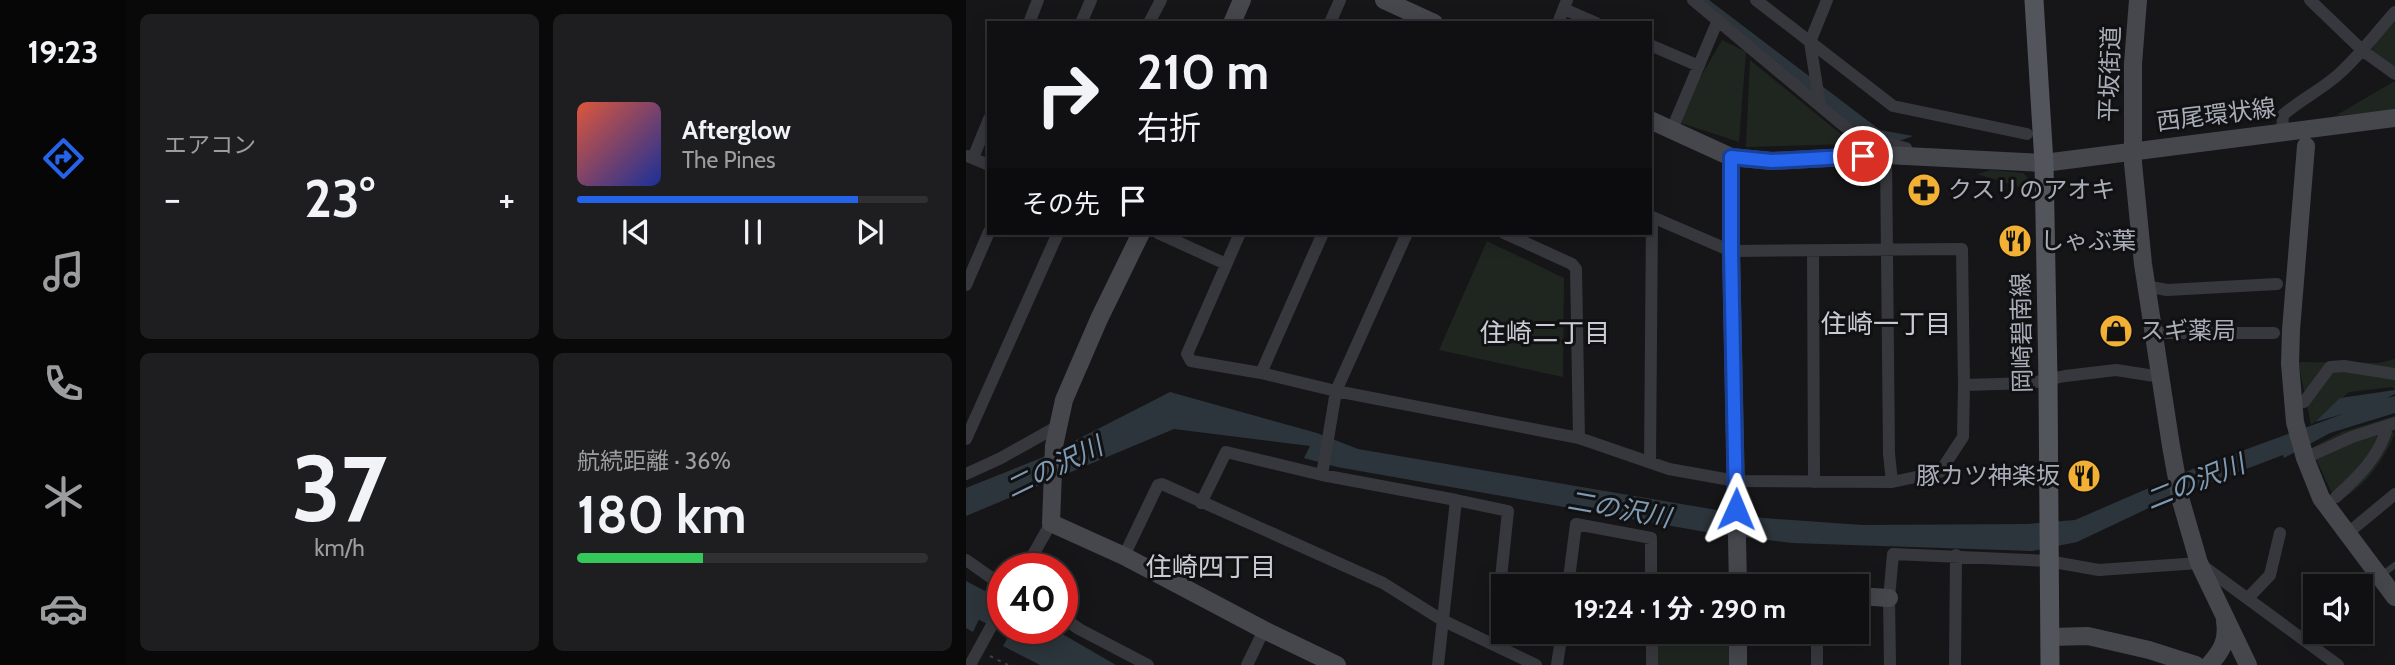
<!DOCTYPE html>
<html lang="ja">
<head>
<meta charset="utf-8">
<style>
  body { margin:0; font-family:Cabin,"Noto Sans JP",sans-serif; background:#1e1e20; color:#f1f3f6; height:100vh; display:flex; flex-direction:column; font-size:26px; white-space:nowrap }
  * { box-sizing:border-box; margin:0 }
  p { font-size:23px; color:#9c9d9f }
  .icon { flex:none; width:38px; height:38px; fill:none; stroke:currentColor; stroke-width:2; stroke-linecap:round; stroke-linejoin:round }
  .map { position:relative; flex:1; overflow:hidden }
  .drawer { display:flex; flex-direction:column; gap:14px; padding:14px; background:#09090a; width:840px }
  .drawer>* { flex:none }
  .guide { position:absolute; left:21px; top:21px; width:665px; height:214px; border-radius:0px; box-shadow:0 4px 18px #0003,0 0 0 2px #303032; background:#101012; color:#f1f3f6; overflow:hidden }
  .tools { position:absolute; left:1337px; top:574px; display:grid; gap:14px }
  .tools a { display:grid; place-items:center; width:70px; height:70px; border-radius:0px; background:#101012; box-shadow:0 4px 18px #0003,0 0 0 2px #303032; font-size:35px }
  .speed { position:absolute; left:21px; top:553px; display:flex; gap:14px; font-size:35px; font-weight:700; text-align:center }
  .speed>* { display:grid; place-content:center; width:91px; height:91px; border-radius:50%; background:#101012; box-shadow:0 4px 18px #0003,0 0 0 2px #303032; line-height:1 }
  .speed .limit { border:10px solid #d22; background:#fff; color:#111 }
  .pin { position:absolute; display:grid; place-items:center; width:60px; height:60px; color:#fff; margin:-30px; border:4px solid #fff; border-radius:50%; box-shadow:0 2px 7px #0007 }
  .me { position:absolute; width:77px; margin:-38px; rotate:1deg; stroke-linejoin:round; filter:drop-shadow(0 0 5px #0008) }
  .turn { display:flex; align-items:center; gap:24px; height:147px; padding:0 35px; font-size:32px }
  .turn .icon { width:91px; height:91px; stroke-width:2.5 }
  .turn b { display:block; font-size:49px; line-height:60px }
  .then { display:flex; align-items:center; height:66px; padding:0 35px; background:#0003; gap:14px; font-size:26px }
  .big { font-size:52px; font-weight:700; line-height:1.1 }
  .drawer .widget { flex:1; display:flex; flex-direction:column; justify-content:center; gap:10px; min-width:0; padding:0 24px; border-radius:10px; background:#1e1e20 }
  .drawer .dial { align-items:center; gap:0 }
  .dial b { font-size:91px; line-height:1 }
  .song { display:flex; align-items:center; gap:21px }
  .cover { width:84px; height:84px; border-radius:10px; background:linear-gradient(135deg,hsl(10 70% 55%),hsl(230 70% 35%)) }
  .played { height:7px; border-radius:4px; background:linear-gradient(90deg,#2563eb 80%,#303032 80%) }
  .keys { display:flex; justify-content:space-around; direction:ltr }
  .heat { display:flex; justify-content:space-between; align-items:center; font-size:38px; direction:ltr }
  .charge { height:10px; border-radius:5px; background:linear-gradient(90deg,#34c759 36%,#303032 0) }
  .drawer .tiles { flex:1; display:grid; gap:14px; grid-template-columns:repeat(2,1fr) }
  .trip { position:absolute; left:525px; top:574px; width:378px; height:70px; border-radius:0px; background:#101012; box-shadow:0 4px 18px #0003,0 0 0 2px #303032; font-weight:700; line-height:70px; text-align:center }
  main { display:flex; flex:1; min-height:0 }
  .dock { display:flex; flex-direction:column; width:126px; justify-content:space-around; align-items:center; background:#060607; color:#9c9d9f }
  .dock .icon { width:49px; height:49px }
  .dock .on { color:#2563eb }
  .dock b { font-size:32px; color:#f1f3f6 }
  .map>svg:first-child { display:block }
  .green { fill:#1e261f }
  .water { fill:#2c353c }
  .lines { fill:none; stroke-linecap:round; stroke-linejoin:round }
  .river { stroke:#2c353c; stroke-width:19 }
  .path { stroke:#3d3f44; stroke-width:2; stroke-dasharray:3.5 5; stroke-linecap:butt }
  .lane { stroke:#37383d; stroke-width:6 }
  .street { stroke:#37383d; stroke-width:12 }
  .secondary { stroke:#45474d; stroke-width:18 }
  .primary { stroke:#53555c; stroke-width:19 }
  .route-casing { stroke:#184099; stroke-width:18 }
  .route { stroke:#2563eb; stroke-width:12 }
  .labels { text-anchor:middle; stroke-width:6; stroke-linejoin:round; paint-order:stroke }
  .street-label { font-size:24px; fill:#a8adb8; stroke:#111113 }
  .poi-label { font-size:24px; fill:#a8adb8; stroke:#111113; text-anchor:start }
  .neighbourhood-label { font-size:26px; fill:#c9ccd4; stroke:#111113 }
  .water-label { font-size:26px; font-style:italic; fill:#7f9bb3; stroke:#111113 }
</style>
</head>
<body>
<main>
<nav class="dock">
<b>19:23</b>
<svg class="icon on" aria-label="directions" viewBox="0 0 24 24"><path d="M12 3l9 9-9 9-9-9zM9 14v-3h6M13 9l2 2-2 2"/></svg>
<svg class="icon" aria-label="music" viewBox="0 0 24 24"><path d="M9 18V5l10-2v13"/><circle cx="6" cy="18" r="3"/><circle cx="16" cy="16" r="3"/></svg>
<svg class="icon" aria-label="phone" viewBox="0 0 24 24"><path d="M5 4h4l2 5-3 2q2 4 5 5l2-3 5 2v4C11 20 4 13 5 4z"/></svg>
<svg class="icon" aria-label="climate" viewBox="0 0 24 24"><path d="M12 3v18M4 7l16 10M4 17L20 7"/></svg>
<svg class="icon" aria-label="car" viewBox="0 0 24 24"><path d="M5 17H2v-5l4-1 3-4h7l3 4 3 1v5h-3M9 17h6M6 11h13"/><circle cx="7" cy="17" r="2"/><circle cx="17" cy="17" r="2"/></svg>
</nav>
<section class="drawer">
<div class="tiles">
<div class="widget"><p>エアコン</p>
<div class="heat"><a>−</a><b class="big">23°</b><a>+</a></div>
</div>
<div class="widget">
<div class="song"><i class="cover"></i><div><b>Afterglow</b><p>The Pines</p></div></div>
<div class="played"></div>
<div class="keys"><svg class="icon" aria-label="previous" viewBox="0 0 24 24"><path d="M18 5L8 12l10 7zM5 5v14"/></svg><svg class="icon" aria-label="pause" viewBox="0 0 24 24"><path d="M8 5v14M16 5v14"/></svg><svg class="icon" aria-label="next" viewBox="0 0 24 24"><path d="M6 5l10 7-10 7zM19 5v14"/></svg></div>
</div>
<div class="widget dial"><b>37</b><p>km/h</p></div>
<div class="widget"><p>航続距離 · 36%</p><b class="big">180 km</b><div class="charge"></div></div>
</div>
</section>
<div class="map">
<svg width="1429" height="665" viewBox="0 0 1429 665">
  <rect width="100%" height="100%" fill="#161618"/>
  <!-- green -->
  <path class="green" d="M1429,18V67L1404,51Z
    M756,40L780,52L773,142L709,121Z
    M784,60L887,144L780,147Z
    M1427,82H1429V110L1369,116Z
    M1025,170L1057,173L1069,185L1061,191L1051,186L1011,174Z
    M521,241L598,278L597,377L473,350Z
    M1429,359V390L1426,387L1383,392L1345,425L1332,362L1413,363Z
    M1429,416V431H1426L1429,434C1416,462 1398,489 1370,502L1345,448L1376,432Z
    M690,632H763V665H692Z"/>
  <!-- water -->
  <path class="water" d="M729,0H743L914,130L947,136L933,141L895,133Z
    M1429,390V394L1421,398L1429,396V413L1364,433L1318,458L1317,455L1204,498L1111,542L1066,551L826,543L745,533L371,467L338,458L344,446L208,429L0,516V488L75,458L204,392L351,433L392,449L798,518L896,525L1061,524L1109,520L1229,468L1377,414L1349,422L1374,398Z
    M0,581L25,594L7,632L0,628Z
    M47,628H86L150,665H74L37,646Z"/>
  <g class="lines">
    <!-- river -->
    <path class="river" d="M0,602L37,622"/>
    <!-- path -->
    <path class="path" d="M24,656L42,665"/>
    <!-- lane -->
    <path class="lane" d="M1417,574L1429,565"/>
    <!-- street -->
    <path class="street" d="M727,0L890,136L940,148
      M790,0L927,106L1061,134
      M1344,0L1397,51L1429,74
      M598,9L630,23
      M63,23L72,0
      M115,23L125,0
      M183,23L195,0
      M364,23L374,0
      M592,23L601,0
      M684,45L733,66
      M854,106L844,42L861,0
      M706,129L752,20
      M1316,131L1317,115C1335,99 1357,89 1374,73C1395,54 1411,32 1429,12
      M1,156L23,165
      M7,158L23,119
      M684,216L765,251L996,249L998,385L1066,383L1099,376L1150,370L1195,377
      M192,233L260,264
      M274,233L221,354L225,361L295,373L370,391L613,438L703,469L770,481L926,482L923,454L920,155
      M538,233L606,264L610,269L613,438
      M847,250L848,482
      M0,285L23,232
      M1180,286L1201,290L1311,284
      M1187,333H1308
      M295,373L357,233
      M1338,402L1364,367L1378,366L1429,374
      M0,439L92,233
      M1339,458L1386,437L1429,423
      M684,462L686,217
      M0,474L35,458L92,426
      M356,475L370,391L441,233
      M926,482L974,472L997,437L998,385
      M1370,497C1393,476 1414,456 1422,425
      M235,503L260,452L356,475L490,500L542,511L528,645
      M1382,533L1429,494
      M158,556L192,485L196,484L417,583L476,620L570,665
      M0,560L37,586
      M59,569L85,523
      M602,586L610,524L685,538V586
      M1282,598L1304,575L1314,533
      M96,617L113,629L182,665
      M686,632V665
      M4,665L37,605
      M281,665L298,630
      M472,665L490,500
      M591,665L596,632
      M851,665V632
      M924,665L923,598L927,554L1082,561L1133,570L1233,563L1372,665
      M989,665L990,555"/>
    <!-- secondary -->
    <path class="secondary" d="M418,0L468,23
      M1172,0L1167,64V163L1177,264L1205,446L1215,501L1233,563L1282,665
      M266,23L276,0
      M684,120L765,157L806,161L920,155L1078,163L1429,118
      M1340,146L1325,330L1324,364L1329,422L1339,458L1355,498L1429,597
      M765,157V251L772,586
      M175,233L133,319L98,400L88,446L85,523L158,556L298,630L371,665
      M891,596L923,598
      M1084,637L1122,636L1183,650L1230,665
      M772,665V632
      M1243,665C1256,651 1262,640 1259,621"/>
    <!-- primary -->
    <path class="primary" d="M1068,0L1078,163L1082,380L1084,665"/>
  </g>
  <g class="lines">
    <defs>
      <path id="route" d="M770,509L765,251V157L806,161L897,156"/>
    </defs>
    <!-- route casing -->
    <use href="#route" class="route-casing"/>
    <!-- route -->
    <use href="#route" class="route"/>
  </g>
  <!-- icons -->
  <defs>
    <symbol id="pharmacy-disc" viewBox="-11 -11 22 22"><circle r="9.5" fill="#f2b134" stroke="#111113"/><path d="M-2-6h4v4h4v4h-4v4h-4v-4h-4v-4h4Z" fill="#111"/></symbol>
    <symbol id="restaurant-disc" viewBox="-11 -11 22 22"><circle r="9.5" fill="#f2b134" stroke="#111113"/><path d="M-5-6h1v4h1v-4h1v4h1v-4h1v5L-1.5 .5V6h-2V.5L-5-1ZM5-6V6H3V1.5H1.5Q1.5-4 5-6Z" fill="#111"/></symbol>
    <symbol id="shop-disc" viewBox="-11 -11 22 22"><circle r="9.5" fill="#f2b134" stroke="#111113"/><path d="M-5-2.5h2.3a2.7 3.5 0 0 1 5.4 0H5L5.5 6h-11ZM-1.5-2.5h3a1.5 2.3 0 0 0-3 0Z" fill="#111"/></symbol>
  </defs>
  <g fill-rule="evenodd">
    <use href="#pharmacy-disc" x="939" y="171" width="38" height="38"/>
    <use href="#restaurant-disc" x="1030" y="222" width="38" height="38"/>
    <use href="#shop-disc" x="1131" y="312" width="38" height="38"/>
    <use href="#restaurant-disc" x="1099" y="457" width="38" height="38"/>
  </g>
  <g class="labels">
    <!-- street labels -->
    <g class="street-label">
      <text transform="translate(1144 74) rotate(-88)" y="8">平坂街道</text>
      <text transform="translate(1250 115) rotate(-7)" y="8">西尾環状線</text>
      <text transform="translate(1056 333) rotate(-91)" y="8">岡崎碧南線</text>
    </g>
    <!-- poi labels -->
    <g class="poi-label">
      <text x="982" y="198">クスリのアオキ</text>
      <text x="1074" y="249">しゃぶ葉</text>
      <text x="1174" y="339">スギ薬局</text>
      <text x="1094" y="484" text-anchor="end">豚カツ神楽坂</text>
    </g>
    <!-- neighbourhood labels -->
    <g class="neighbourhood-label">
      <text x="920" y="333">住崎一丁目</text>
      <text x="579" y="342">住崎二丁目</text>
      <text x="245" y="576">住崎四丁目</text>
    </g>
    <!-- water labels -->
    <g class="water-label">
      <text transform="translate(88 467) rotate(-26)" y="9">二の沢川</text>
      <text transform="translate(1229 482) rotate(-22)" y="9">二の沢川</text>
      <text transform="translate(653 509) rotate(10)" y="9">二の沢川</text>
    </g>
  </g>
</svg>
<div class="tools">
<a><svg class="icon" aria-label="sound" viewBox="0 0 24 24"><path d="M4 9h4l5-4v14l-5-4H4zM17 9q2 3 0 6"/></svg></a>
</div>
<div class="speed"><div class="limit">40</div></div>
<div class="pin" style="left:897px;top:156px;background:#d93025"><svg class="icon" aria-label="arrive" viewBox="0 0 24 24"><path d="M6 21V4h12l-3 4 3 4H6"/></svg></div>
<svg class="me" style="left:770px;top:509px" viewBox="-20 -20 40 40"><path d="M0-17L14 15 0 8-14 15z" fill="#2563eb" stroke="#fff" stroke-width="4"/></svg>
<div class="trip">19:24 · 1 分 · 290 m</div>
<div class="guide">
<div class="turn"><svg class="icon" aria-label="right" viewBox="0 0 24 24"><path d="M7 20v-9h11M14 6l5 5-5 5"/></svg><div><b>210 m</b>右折</div></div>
<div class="then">その先<svg class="icon" aria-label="arrive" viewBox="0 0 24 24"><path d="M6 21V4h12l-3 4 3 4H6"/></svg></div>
</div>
</div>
</main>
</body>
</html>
